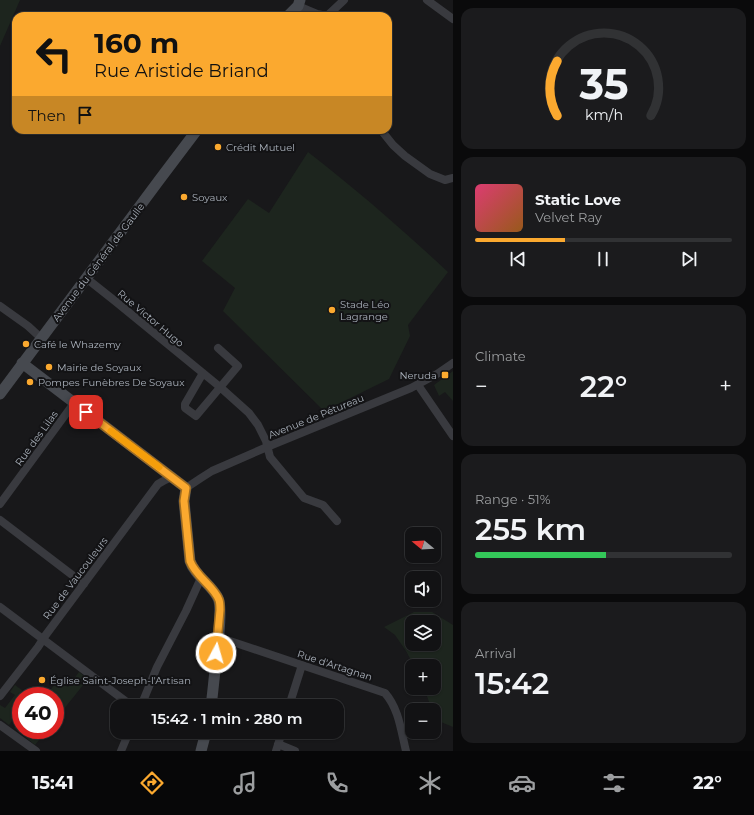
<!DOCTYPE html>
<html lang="en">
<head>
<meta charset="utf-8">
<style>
  body { margin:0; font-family:Montserrat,sans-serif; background:#1b1b1d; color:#f1f3f6; height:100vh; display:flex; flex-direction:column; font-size:15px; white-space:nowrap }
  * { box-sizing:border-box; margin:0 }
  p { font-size:13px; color:#9c9ea0 }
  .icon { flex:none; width:22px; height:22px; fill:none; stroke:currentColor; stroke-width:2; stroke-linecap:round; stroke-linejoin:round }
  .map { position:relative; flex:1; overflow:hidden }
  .sheet { display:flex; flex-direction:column; gap:8px; padding:8px; background:#0a0a0b; width:301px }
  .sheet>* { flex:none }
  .top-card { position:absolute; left:12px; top:12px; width:380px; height:122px; border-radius:12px; box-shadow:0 1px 3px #0004,0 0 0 1px #313234; background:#fba92f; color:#111; overflow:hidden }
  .needle { width:26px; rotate:288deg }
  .tools { position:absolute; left:405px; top:527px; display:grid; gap:8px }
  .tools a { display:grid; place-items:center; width:36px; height:36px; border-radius:8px; background:#121214; box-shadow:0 1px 3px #0004,0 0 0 1px #313234; font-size:20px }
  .speed { position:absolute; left:12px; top:687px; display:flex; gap:8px; font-size:20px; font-weight:700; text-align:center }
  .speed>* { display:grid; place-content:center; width:52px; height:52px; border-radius:50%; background:#121214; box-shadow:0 1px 3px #0004,0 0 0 1px #313234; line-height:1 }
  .speed .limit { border:6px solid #d22; background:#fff; color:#111 }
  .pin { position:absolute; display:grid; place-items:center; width:34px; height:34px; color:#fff; margin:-17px; border-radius:8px; box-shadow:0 2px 6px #0006 }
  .me { position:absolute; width:44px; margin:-22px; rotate:6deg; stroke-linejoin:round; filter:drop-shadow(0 0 3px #0008) }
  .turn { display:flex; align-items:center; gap:14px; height:84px; padding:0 16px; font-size:18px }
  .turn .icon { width:52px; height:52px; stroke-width:2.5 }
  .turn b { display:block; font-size:28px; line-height:34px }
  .then { display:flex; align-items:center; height:38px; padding:0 16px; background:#0003; gap:8px; font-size:15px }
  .big { font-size:30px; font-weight:600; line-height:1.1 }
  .sheet .tile { flex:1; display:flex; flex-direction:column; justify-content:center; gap:6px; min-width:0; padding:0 14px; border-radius:12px; background:#1b1b1d }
  .sheet .dial { align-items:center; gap:0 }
  .dial svg { height:104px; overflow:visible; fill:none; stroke:#313234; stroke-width:7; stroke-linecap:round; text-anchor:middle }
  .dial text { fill:#f1f3f6; stroke:none }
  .song { display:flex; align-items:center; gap:12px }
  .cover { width:48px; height:48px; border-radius:6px; background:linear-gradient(135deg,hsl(340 70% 55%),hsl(30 70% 35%)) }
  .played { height:4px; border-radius:2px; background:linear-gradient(90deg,#fba92f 35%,#313234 35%) }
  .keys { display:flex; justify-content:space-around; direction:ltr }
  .heat { display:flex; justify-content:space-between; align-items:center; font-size:22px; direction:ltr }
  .charge { height:6px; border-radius:3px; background:linear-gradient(90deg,#34c759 51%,#313234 0) }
  .trip { position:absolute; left:110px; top:699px; width:234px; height:40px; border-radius:12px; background:#121214; box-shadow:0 1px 3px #0004,0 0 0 1px #313234; font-weight:600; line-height:40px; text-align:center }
  .tabs { display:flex; height:64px; justify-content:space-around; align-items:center; background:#070708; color:#9c9ea0 }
  .tabs .icon { width:28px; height:28px }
  .tabs .active { color:#fba92f }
  .tabs b { font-size:18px; color:#f1f3f6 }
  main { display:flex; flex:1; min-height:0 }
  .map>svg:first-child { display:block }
  .green { fill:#1d251e; fill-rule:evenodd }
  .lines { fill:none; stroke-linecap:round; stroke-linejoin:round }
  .street { stroke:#393a3f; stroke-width:8 }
  .secondary { stroke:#46494f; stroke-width:11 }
  .route-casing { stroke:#a36e1f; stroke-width:10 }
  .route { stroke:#fba92f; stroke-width:7 }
  .slow { stroke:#f59e0b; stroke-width:7 }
  .poi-dot { fill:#fba92f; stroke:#131315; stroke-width:1.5 }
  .labels { text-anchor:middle; stroke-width:4; stroke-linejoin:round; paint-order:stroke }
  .poi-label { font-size:10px; fill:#a9b0ba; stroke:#131315; text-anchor:start }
  .street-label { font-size:10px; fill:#a9b0ba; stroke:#131315 }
</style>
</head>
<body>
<main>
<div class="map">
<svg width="453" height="751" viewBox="0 0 453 751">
  <rect width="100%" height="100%" fill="#18181a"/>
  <!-- green -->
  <path class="green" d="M0,0H20L0,46Z
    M308,152C357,190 403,230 448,272L408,325L410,336L389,379L324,411L223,311L235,288L202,261L248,199L269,213Z
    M453,371V401L445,392L439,396L434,385Z
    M414,612H432L453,625V727L436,720L434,715V710H432L424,688H434V666H414L406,651L395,635L384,627ZM412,622H434V644H412Z
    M79,672L88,679L55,720V696H46L58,680L68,687Z
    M15,685L23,691L25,696H21V708L9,725L0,718V705L5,708L15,695L10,692Z
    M21,718V730H47L35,745L14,728Z"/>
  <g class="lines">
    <!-- street -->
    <path class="street" d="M427,0L453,19
      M298,6L317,14L327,16L344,0
      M381,130L393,145L405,156L430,174L445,180L453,178
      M86,279L91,282L115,301L220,387L249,413L258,425L266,441L270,457L304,498L323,505L337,521
      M0,306L28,326L41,338
      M203,373L185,404V408L196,416L238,366L218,348
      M418,385L453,436
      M186,488L201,478L212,471L267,447L411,388L437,374L453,363
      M0,504L74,403
      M0,520L84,584
      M0,607L132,706
      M218,637L385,693C399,709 401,731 406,751
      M0,696L38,647L45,636L158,484L165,480L172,477
      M141,706L157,667L186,611L201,578
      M289,706L302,665
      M0,725L36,751
      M278,744L295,751
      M121,751L129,732
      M276,751L282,732"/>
    <!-- secondary -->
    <path class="secondary" d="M288,16L298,6L300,0
      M22,363L186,488L184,501L190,561C195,576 211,584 218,598C223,608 217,650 216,663C214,677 213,692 211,706
      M0,394L160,179L197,130
      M201,751L206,732"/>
  </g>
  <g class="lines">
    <defs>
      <path id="route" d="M86,412L186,488L184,501L190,561C196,577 214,586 219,600C220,603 220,606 220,610L216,653"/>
    </defs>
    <!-- route casing -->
    <use href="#route" class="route-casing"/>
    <!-- route -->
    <use href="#route" class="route"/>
    <!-- slow -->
    <path class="slow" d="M111,431L159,467"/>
  </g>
  <!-- markers -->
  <g class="poi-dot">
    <circle cx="218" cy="147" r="4"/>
    <circle cx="184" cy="197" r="4"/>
    <circle cx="332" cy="310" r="4"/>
    <circle cx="26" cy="344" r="4"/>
    <circle cx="49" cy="367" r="4"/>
    <rect x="441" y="371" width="8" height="8" rx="2"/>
    <circle cx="30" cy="382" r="4"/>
    <circle cx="42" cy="680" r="4"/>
  </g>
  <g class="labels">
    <!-- poi labels -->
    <g class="poi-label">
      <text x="226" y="151">Crédit Mutuel</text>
      <text x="192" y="201">Soyaux</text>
      <text x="340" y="308">Stade Léo<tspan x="340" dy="12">Lagrange</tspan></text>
      <text x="34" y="348">Café le Whazemy</text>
      <text x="57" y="371">Mairie de Soyaux</text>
      <text x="437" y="379" text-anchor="end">Neruda</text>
      <text x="38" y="386">Pompes Funèbres De Soyaux</text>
      <text x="50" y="684">Église Saint-Joseph-l'Artisan</text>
    </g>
    <!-- street labels -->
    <g class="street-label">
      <text transform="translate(98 262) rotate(-53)" y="4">Avenue du Général de Gaulle</text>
      <text transform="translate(151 318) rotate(40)" y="4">Rue Victor Hugo</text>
      <text transform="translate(316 416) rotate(-22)" y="4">Avenue de Pétureau</text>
      <text transform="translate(36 438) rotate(-54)" y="4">Rue des Lilas</text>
      <text transform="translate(75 578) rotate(-53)" y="4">Rue de Vaucouleurs</text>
      <text transform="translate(335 665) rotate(18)" y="4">Rue d'Artagnan</text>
    </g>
  </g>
</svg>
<div class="tools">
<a><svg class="needle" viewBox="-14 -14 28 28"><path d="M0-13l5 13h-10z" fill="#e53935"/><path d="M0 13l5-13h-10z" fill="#9c9ea0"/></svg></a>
<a><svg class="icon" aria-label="sound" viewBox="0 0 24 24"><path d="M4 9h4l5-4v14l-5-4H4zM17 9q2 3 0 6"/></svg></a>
<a><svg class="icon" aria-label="layers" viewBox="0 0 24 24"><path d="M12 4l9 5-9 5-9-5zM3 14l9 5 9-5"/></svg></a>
<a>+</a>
<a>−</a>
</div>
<div class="speed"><div class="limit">40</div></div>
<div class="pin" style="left:86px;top:412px;background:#d93025"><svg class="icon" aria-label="arrive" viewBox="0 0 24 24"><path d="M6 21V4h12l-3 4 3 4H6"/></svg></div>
<svg class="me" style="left:216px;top:653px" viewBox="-20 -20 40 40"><circle r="17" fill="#fba92f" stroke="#fff" stroke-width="3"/><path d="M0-11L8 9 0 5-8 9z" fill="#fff"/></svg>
<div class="trip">15:42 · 1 min · 280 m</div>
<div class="top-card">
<div class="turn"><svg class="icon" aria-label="left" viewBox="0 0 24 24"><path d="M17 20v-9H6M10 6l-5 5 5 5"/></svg><div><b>160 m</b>Rue Aristide Briand</div></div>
<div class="then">Then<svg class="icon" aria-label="arrive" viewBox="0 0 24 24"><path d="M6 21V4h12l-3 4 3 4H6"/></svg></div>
</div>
</div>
<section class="sheet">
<div class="tile dial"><svg viewBox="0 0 100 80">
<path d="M14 69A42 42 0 1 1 86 69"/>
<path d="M14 69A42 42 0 0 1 14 27" stroke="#fba92f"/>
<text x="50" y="56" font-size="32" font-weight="700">35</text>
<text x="50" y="72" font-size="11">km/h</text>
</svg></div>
<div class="tile">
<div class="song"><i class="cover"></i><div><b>Static Love</b><p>Velvet Ray</p></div></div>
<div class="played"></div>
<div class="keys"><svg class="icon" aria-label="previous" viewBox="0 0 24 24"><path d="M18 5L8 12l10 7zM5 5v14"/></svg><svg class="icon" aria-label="pause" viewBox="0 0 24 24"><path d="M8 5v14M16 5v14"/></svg><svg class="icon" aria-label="next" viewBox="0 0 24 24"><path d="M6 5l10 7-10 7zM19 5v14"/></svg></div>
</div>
<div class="tile"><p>Climate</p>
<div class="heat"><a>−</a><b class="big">22°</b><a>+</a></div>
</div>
<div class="tile"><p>Range · 51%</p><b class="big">255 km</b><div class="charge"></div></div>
<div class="tile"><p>Arrival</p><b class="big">15:42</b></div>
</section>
</main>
<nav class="tabs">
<b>15:41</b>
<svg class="icon active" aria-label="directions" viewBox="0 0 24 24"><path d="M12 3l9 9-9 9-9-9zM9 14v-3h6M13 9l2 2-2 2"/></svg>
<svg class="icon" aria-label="music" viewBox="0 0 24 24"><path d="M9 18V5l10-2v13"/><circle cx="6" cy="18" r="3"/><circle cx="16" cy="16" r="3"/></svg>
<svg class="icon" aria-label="phone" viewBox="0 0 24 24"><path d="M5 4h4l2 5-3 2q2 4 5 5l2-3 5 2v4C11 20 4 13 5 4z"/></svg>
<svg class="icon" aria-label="climate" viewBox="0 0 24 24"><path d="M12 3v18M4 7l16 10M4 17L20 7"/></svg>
<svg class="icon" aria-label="car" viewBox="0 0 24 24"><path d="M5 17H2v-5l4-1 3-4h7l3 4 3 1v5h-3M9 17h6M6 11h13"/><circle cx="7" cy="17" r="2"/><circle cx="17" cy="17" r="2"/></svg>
<svg class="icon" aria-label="filters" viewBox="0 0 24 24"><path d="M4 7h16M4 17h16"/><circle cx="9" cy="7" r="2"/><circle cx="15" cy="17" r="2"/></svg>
<b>22°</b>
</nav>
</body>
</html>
